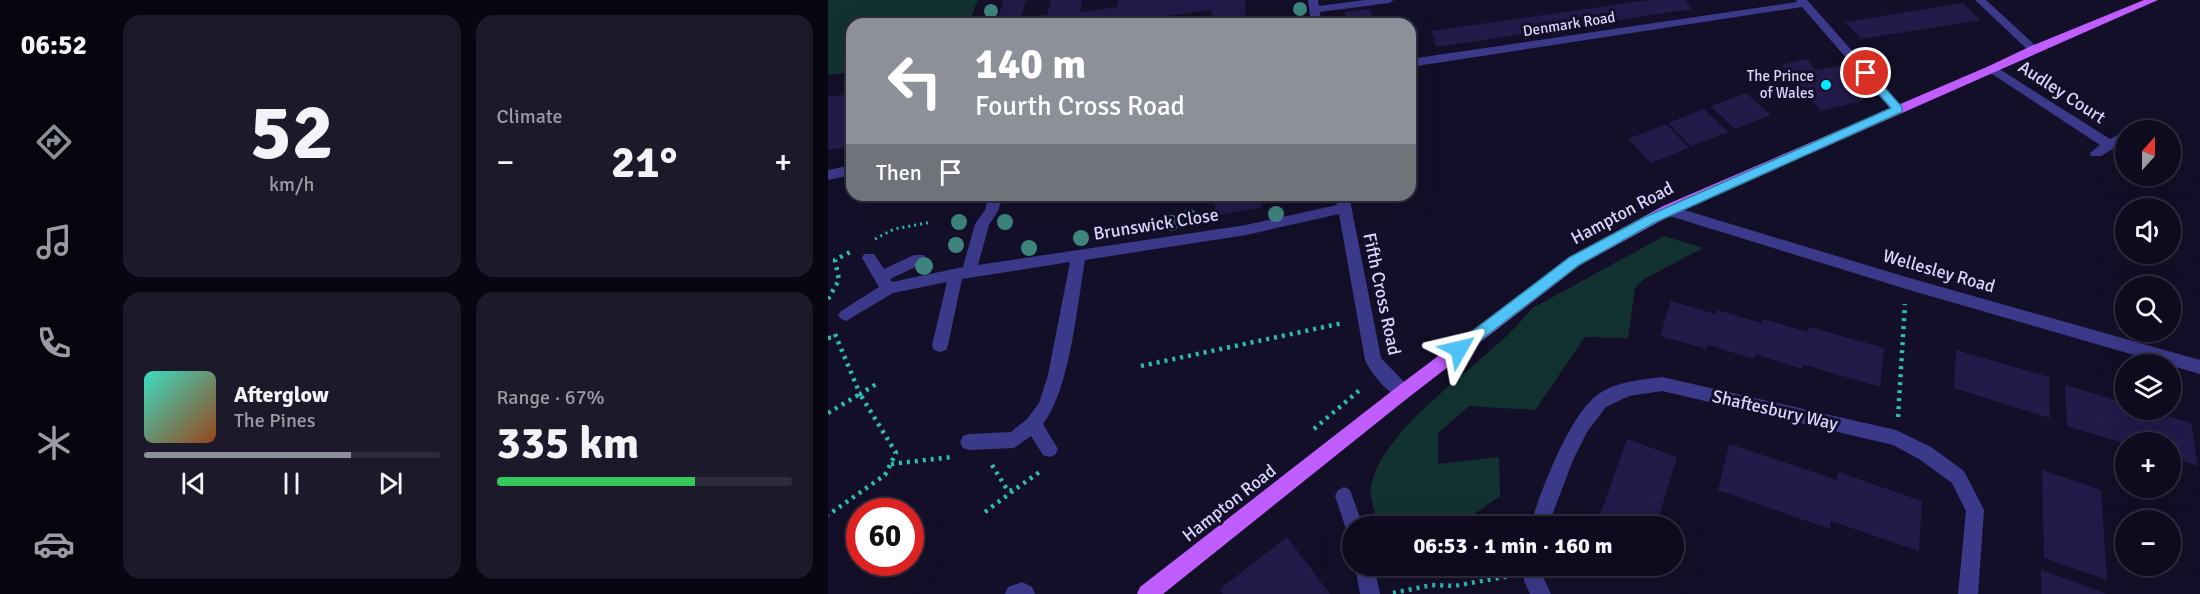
<!DOCTYPE html>
<html lang="en">
<head>
<meta charset="utf-8">
<style>
  body { margin:0; font-family:Signika,sans-serif; background:#1c192b; color:#f1f3f6; height:100vh; display:flex; flex-direction:column; font-size:22px; white-space:nowrap }
  * { box-sizing:border-box; margin:0 }
  p { font-size:20px; color:#9b9ba4 }
  .icon { flex:none; width:33px; height:33px; fill:none; stroke:currentColor; stroke-width:2; stroke-linecap:round; stroke-linejoin:round }
  .map { position:relative; flex:1; overflow:hidden }
  .sheet { display:flex; flex-direction:column; gap:15px; padding:15px; background:#080610; width:720px }
  .sheet>* { flex:none }
  .hud { position:absolute; left:18px; top:18px; width:570px; height:183px; border-radius:18px; box-shadow:0 6px 24px #0002,0 0 0 2px #2e2b3c; background:#8c9099; color:#fff; overflow:hidden }
  .needle { width:39px; rotate:21deg }
  .fabs { position:absolute; left:1287px; top:120px; display:grid; gap:12px }
  .fabs a { display:grid; place-items:center; width:66px; height:66px; border-radius:50%; background:#0e0b1e; box-shadow:0 6px 24px #0002,0 0 0 2px #2e2b3c; font-size:30px }
  .speed { position:absolute; left:18px; top:498px; display:flex; gap:12px; font-size:30px; font-weight:700; text-align:center }
  .speed>* { display:grid; place-content:center; width:78px; height:78px; border-radius:50%; background:#0e0b1e; box-shadow:0 6px 24px #0002,0 0 0 2px #2e2b3c; line-height:1 }
  .speed .limit { border:9px solid #d22; background:#fff; color:#111 }
  .pin { position:absolute; display:grid; place-items:center; width:51px; height:51px; color:#fff; margin:-26px; border:3px solid #fff; border-radius:50%; box-shadow:0 2px 6px #0007 }
  .me { position:absolute; width:66px; margin:-33px; rotate:53deg; stroke-linejoin:round; filter:drop-shadow(0 0 4px #0008) }
  .turn { display:flex; align-items:center; gap:21px; height:126px; padding:0 30px; font-size:27px }
  .turn .icon { width:78px; height:78px; stroke-width:2.5 }
  .turn b { display:block; font-size:42px; line-height:51px }
  .then { display:flex; align-items:center; height:57px; padding:0 30px; background:#0003; gap:12px; font-size:22px }
  .big { font-size:45px; font-weight:700; line-height:1.1 }
  .sheet .card { flex:1; display:flex; flex-direction:column; justify-content:center; gap:9px; min-width:0; padding:0 21px; border-radius:18px; background:#1c192b }
  .sheet .dial { align-items:center; gap:0 }
  .dial b { font-size:78px; line-height:1 }
  .song { display:flex; align-items:center; gap:18px }
  .cover { width:72px; height:72px; border-radius:9px; background:linear-gradient(135deg,hsl(170 70% 55%),hsl(20 70% 35%)) }
  .played { height:6px; border-radius:3px; background:linear-gradient(90deg,#8c9099 70%,#2e2b3c 70%) }
  .keys { display:flex; justify-content:space-around; direction:ltr }
  .heat { display:flex; justify-content:space-between; align-items:center; font-size:33px; direction:ltr }
  .charge { height:9px; border-radius:4px; background:linear-gradient(90deg,#34c759 67%,#2e2b3c 0) }
  .sheet .tiles { flex:1; display:grid; gap:15px; grid-template-columns:repeat(2,1fr) }
  .trip { position:absolute; left:514px; top:516px; width:342px; height:60px; border-radius:30px; background:#0e0b1e; box-shadow:0 6px 24px #0002,0 0 0 2px #2e2b3c; font-weight:700; line-height:60px; text-align:center }
  main { display:flex; flex:1; min-height:0 }
  .tabs { display:flex; flex-direction:column; width:108px; justify-content:space-around; align-items:center; background:#06040c; color:#9b9ba4 }
  .tabs .icon { width:42px; height:42px }
  .tabs .active { color:#8c9099 }
  .tabs b { font-size:27px; color:#f1f3f6 }
  .map>svg:first-child { display:block }
  .green { fill:#123231 }
  .building { fill:#231a4a }
  .lines { fill:none; stroke-linecap:round; stroke-linejoin:round }
  .path-far1 { stroke:#2cbdb3; stroke-width:3; stroke-dasharray:2 4; stroke-linecap:butt }
  .path { stroke:#2cbdb3; stroke-width:4.5; stroke-dasharray:3 5; stroke-linecap:butt }
  .minor { fill:#3b3989; fill-rule:evenodd }
  .major { fill:#c05dff; fill-rule:evenodd }
  .tree { fill:#3c847c }
  .route { fill:#4fc3f7; stroke:#337fa1; stroke-width:1.5 }
  .poi-dot { fill:#02e9ff; stroke:#130f28; stroke-width:2 }
  .labels { text-anchor:middle; stroke-width:6; stroke-linejoin:round; paint-order:stroke }
  .far-street-label { font-size:15px; fill:#dad6ff; stroke:#130f28 }
  .far-poi-label { font-size:15px; fill:#dad6ff; stroke:#130f28; text-anchor:end }
  .street-label { font-size:18px; fill:#dad6ff; stroke:#130f28 }
</style>
</head>
<body>
<main>
<nav class="tabs">
<b>06:52</b>
<svg class="icon active" aria-label="directions" viewBox="0 0 24 24"><path d="M12 3l9 9-9 9-9-9zM9 14v-3h6M13 9l2 2-2 2"/></svg>
<svg class="icon" aria-label="music" viewBox="0 0 24 24"><path d="M9 18V5l10-2v13"/><circle cx="6" cy="18" r="3"/><circle cx="16" cy="16" r="3"/></svg>
<svg class="icon" aria-label="phone" viewBox="0 0 24 24"><path d="M5 4h4l2 5-3 2q2 4 5 5l2-3 5 2v4C11 20 4 13 5 4z"/></svg>
<svg class="icon" aria-label="climate" viewBox="0 0 24 24"><path d="M12 3v18M4 7l16 10M4 17L20 7"/></svg>
<svg class="icon" aria-label="car" viewBox="0 0 24 24"><path d="M5 17H2v-5l4-1 3-4h7l3 4 3 1v5h-3M9 17h6M6 11h13"/><circle cx="7" cy="17" r="2"/><circle cx="17" cy="17" r="2"/></svg>
</nav>
<section class="sheet">
<div class="tiles">
<div class="card dial"><b>52</b><p>km/h</p></div>
<div class="card"><p>Climate</p>
<div class="heat"><a>−</a><b class="big">21°</b><a>+</a></div>
</div>
<div class="card">
<div class="song"><i class="cover"></i><div><b>Afterglow</b><p>The Pines</p></div></div>
<div class="played"></div>
<div class="keys"><svg class="icon" aria-label="previous" viewBox="0 0 24 24"><path d="M18 5L8 12l10 7zM5 5v14"/></svg><svg class="icon" aria-label="pause" viewBox="0 0 24 24"><path d="M8 5v14M16 5v14"/></svg><svg class="icon" aria-label="next" viewBox="0 0 24 24"><path d="M6 5l10 7-10 7zM19 5v14"/></svg></div>
</div>
<div class="card"><p>Range · 67%</p><b class="big">335 km</b><div class="charge"></div></div>
</div>
</section>
<div class="map">
<svg width="1372" height="594" viewBox="0 0 1372 594">
  <rect width="100%" height="100%" fill="#130f28"/>
  <!-- green -->
  <path class="green" d="M0,0H150L140,24H24V72L0,75Z
    M836,236L875,248L816,279L807,288L800,338L757,337L707,410L641,406L610,433V464L671,457L672,496L629,526H550C548,515 541,497 543,486C558,420 662,363 703,309Z
    M572,566H637L638,569L580,576Z"/>
  <!-- building -->
  <path class="building" d="M176,0H198L193,17L219,15L223,0H254L252,12L289,7L290,0H417L418,20L393,22V24H349L384,18L383,10L276,24H168Z
    M822,0H857L864,9L608,47L603,31Z
    M1135,3L1152,20L1033,39L1017,22Z
    M542,9L544,16L518,20L517,12Z
    M544,18L545,24H514V23Z
    M979,59L988,70L1011,66L1036,100L993,111L953,65Z
    M24,93V146L0,150V97Z
    M918,93L943,115L907,129L883,106Z
    M876,109L900,132L863,146L840,123Z
    M838,124L861,148L823,163L800,139Z
    M386,195H433L434,207L388,216Z
    M843,301L888,314L889,310L934,323L935,319L980,332L981,327L1056,348L1052,387L974,364V369L927,354L926,359L880,345L878,349L832,336Z
    M1128,350L1221,377L1222,418L1126,388Z
    M1237,385L1298,403V410H1319L1363,423L1370,466L1342,457V442L1298,444L1239,426Z
    M799,439L849,457L828,526H768Z
    M901,444L1009,480L1010,472L1094,501L1091,551L1003,521L1002,529L890,490Z
    M1214,470L1273,490L1279,580L1216,558Z
    M459,537L502,594H395L392,589Z
    M1213,570L1279,594H1213Z"/>
  <g class="lines">
    <!-- path-far1 -->
    <path class="path-far1" d="M47,239L66,229L104,222"/>
    <!-- path -->
    <path class="path" d="M0,299L11,280L7,260L22,252
      M7,334L32,394L50,383
      M0,338L8,337
      M313,366L515,323
      M0,413L32,394L68,453L57,475L0,515
      M1070,417L1077,304
      M486,429L534,388
      M63,464L124,457
      M164,465L180,491L186,490L213,471
      M157,512L185,491
      M565,593L604,585L626,586L682,576"/>
    <!-- minor -->
    <path class="minor" d="M480,0H490L491,6L537,0H566L561,3L492,12L493,24H483Z
      M968,0H979L1074,107V113H1066L974,7L582,67V59L969,2Z
      M1147,0H1158L1209,47V51H1201Z
      M1165,65L1282,139L1298,131V141L1273,156H1263L1262,153L1272,145L1161,72V66Z
      M24,165V175L0,180V170Z
      M161,195H175L170,211L161,225L150,265L418,225L509,205L507,195H521L553,358L581,387L583,392L581,397C565,403 543,373 537,360L511,214L418,235L257,260C249,306 242,389 215,424L230,449L227,455L221,457L215,455L203,436L186,448L141,450L135,448L132,442L135,436L141,434L183,432L199,419L211,403L220,375L242,262L134,279L120,345L118,350L112,352L106,350L104,345L119,282L65,293L18,321L13,319L10,315L13,311L51,287L34,258L36,254H46L56,269L86,255H96L98,259L96,263L62,279L64,282L135,267L147,224L157,210Z
      M840,205L1078,277L1372,360V374L1078,289L835,214L833,210Z
      M834,377L1068,430L1103,447L1136,471L1153,504L1156,510L1150,594H1130L1138,511L1124,483L1091,459L1065,445L834,391L801,396L778,407L759,432L745,460L720,526H702C712,493 742,412 772,393C790,381 813,380 834,377Z
      M516,487L522,490L535,526H525V535L519,532L507,496L510,490Z
      M527,566H546L552,594H532Z
      M696,566H715L716,579L723,594H702L696,581Z
      M194,582L204,587L207,594H177L180,587Z"/>
    <!-- major -->
    <path class="major" d="M1316,0H1330L845,214L752,265L581,397L335,594H309L312,587L569,387L742,257L835,206L1161,66L1201,47Z"/>
  </g>
  <!-- trees -->
  <g class="tree">
    <circle cx="472" cy="9" r="7"/>
    <circle cx="163" cy="11" r="7"/>
    <circle cx="448" cy="214" r="8"/>
    <circle cx="361" cy="217" r="8"/>
    <circle cx="131" cy="222" r="8"/>
    <circle cx="177" cy="222" r="8"/>
    <circle cx="343" cy="223" r="8"/>
    <circle cx="253" cy="238" r="8"/>
    <circle cx="128" cy="245" r="8"/>
    <circle cx="201" cy="248" r="8"/>
    <circle cx="96" cy="266" r="9"/>
  </g>
  <!-- route -->
  <path class="route" d="M1038,69L1041,70L1074,107V112L826,223L751,265L636,353H626L624,349L626,345L742,257L817,217L1063,108L1032,73Z"/>
  <!-- markers -->
  <circle class="poi-dot" cx="998" cy="85" r="6"/>
  <g class="labels">
    <!-- far-street labels -->
    <g class="far-street-label">
      <text transform="translate(741 24) rotate(-9)" y="5">Denmark Road</text>
    </g>
    <!-- far-poi labels -->
    <g class="far-poi-label">
      <text x="986" y="81">The Prince<tspan x="986" dy="17">of Wales</tspan></text>
    </g>
    <!-- street labels -->
    <g class="street-label">
      <text transform="translate(1234 92) rotate(33)" y="6">Audley Court</text>
      <text transform="translate(794 213) rotate(-28)" y="6">Hampton Road</text>
      <text transform="translate(328 224) rotate(-9)" y="6">Brunswick Close</text>
      <text transform="translate(1111 271) rotate(16)" y="6">Wellesley Road</text>
      <text transform="translate(554 294) rotate(78)" y="6">Fifth Cross Road</text>
      <text transform="translate(947 410) rotate(13)" y="6">Shaftesbury Way</text>
      <text transform="translate(401 503) rotate(-38)" y="6">Hampton Road</text>
    </g>
  </g>
</svg>
<div class="fabs">
<a><svg class="needle" viewBox="-14 -14 28 28"><path d="M0-13l5 13h-10z" fill="#e53935"/><path d="M0 13l5-13h-10z" fill="#9b9ba4"/></svg></a>
<a><svg class="icon" aria-label="sound" viewBox="0 0 24 24"><path d="M4 9h4l5-4v14l-5-4H4zM17 9q2 3 0 6"/></svg></a>
<a><svg class="icon" aria-label="search" viewBox="0 0 24 24"><circle cx="10" cy="10" r="6"/><path d="M15 15l6 6"/></svg></a>
<a><svg class="icon" aria-label="layers" viewBox="0 0 24 24"><path d="M12 4l9 5-9 5-9-5zM3 14l9 5 9-5"/></svg></a>
<a>+</a>
<a>−</a>
</div>
<div class="speed"><div class="limit">60</div></div>
<div class="pin" style="left:1038px;top:73px;background:#d93025"><svg class="icon" aria-label="arrive" viewBox="0 0 24 24"><path d="M6 21V4h12l-3 4 3 4H6"/></svg></div>
<svg class="me" style="left:631px;top:349px" viewBox="-20 -20 40 40"><path d="M0-17L14 15 0 8-14 15z" fill="#4fc3f7" stroke="#fff" stroke-width="4"/></svg>
<div class="trip">06:53 · 1 min · 160 m</div>
<div class="hud">
<div class="turn"><svg class="icon" aria-label="left" viewBox="0 0 24 24"><path d="M17 20v-9H6M10 6l-5 5 5 5"/></svg><div><b>140 m</b>Fourth Cross Road</div></div>
<div class="then">Then<svg class="icon" aria-label="arrive" viewBox="0 0 24 24"><path d="M6 21V4h12l-3 4 3 4H6"/></svg></div>
</div>
</div>
</main>
</body>
</html>
